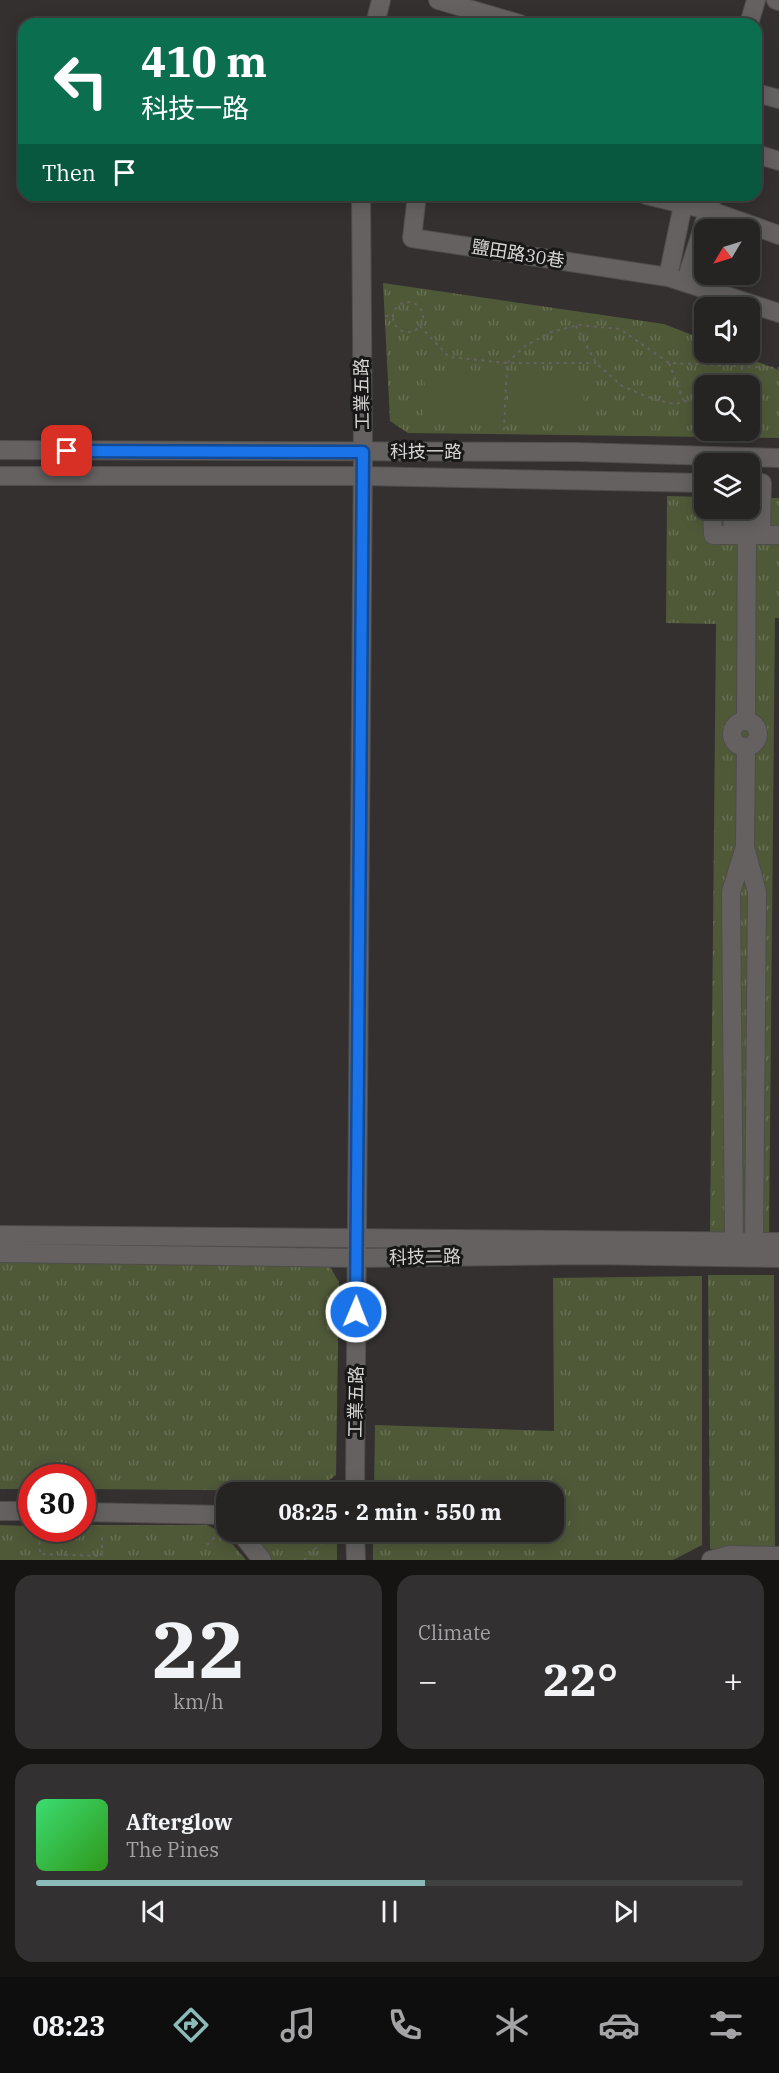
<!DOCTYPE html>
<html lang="en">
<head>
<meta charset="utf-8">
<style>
  body { margin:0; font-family:"IBM Plex Serif","Noto Sans TC",serif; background:#323030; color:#f1f3f6; height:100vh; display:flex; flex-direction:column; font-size:22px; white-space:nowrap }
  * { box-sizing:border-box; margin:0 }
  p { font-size:20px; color:#a4a4a6 }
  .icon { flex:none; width:33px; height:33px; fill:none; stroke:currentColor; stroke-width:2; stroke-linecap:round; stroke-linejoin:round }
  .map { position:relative; height:1560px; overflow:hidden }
  .panel { display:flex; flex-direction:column; gap:15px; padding:15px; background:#151413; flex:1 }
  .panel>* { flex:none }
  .hud { position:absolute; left:18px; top:18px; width:744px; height:183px; border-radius:18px; box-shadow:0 3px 15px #0003,0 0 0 2px #424141; background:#0b6e4f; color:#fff; overflow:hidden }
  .needle { width:39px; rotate:232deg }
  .controls { position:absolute; left:694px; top:219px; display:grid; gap:12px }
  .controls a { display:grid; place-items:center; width:66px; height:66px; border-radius:12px; background:#262423; box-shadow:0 3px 15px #0003,0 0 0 2px #424141; font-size:30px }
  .speed { position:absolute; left:18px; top:1464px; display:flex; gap:12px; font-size:30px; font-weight:700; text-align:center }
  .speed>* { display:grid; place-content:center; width:78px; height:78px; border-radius:50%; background:#262423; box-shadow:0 3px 15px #0003,0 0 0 2px #424141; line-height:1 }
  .speed .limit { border:9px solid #d22; background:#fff; color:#111 }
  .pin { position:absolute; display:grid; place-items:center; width:51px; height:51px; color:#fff; margin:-26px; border-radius:12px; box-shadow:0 3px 9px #0006 }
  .me { position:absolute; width:66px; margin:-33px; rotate:1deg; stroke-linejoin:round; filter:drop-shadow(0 0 4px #0008) }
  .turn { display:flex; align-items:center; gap:21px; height:126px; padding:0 24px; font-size:27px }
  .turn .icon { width:78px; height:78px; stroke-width:2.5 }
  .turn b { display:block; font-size:42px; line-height:51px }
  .then { display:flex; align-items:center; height:57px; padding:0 24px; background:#0003; gap:12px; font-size:22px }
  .big { font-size:45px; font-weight:700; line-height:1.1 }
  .panel .tile { flex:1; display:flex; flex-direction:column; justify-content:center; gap:9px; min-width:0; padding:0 21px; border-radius:18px; background:#323030 }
  .panel .dial { align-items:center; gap:0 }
  .dial b { font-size:78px; line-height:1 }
  .song { display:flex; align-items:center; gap:18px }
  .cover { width:72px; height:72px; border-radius:9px; background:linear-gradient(135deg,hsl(140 70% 55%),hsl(110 70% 35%)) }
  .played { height:6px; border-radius:3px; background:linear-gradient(90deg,#8bbbb9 55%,#424141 55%) }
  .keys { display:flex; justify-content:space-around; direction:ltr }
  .heat { display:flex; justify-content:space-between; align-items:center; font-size:33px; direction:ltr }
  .panel .tiles { flex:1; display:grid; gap:15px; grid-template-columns:1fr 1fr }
  .tile:last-child { grid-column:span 2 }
  .trip { position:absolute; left:216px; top:1482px; width:348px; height:60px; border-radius:18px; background:#262423; box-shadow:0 3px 15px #0003,0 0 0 2px #424141; font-weight:700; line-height:60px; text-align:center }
  .dock { display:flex; height:96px; justify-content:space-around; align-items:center; background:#0f0e0e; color:#a4a4a6 }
  .dock .icon { width:42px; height:42px }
  .dock .on { color:#8bbbb9 }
  .dock b { font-size:27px; color:#f1f3f6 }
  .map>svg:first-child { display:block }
  .grass { fill:url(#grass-tufts); fill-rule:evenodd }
  .garden { fill:#4f5938 }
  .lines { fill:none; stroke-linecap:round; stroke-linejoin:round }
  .minor-casing { stroke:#4f4d4c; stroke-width:20 }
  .path { stroke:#656261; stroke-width:2; stroke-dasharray:3 4.5; stroke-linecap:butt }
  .minor { stroke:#646160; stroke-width:18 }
  .route-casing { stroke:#114b97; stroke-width:15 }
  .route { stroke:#1a73e8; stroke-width:10 }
  .labels { text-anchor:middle; stroke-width:6; stroke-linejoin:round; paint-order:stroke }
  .street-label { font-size:18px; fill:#d8d6d5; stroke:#191818 }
</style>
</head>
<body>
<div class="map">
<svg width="779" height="1560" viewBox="0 0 779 1560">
  <defs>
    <pattern id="grass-tufts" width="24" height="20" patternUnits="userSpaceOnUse" patternTransform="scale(1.5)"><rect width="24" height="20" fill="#4f5938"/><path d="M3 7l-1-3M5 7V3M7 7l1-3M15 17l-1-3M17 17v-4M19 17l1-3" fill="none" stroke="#687054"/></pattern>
  </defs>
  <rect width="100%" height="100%" fill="#33302f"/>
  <!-- grass -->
  <path class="grass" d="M383,283L664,324L705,340V352L735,353L779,370V438L408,433L390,421ZM705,386H750V430H705Z
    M667,496L705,497V508H750V498H779V618H775L769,1236L710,1235L716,624L666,623Z
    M0,1262L330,1267L339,1282L336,1475L315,1491L83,1489L82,1478H32L31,1489H0Z
    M708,1275H774L775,1549H710Z
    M702,1276V1545L673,1560H373V1532H554V1492H374L375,1425L554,1431L553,1278Z
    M0,1525L82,1528L83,1525H207L223,1533L246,1560H0Z
    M249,1532H337V1560H272L250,1538Z"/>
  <!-- garden -->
  <path class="garden" d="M425,373L501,376L499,421L424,418Z
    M509,376L584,378L583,424L507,421Z"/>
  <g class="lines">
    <defs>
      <path id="minor" d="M438,0L520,24
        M776,0L779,1
        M375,24L381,0
        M749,24L756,0
        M756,93L779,99
        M756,154L779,161
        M417,195L412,238L668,277L779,313
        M646,195L708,210L779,235
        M668,277L685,195
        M686,281L713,195
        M0,450L576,452L779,458
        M0,476H361L705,483
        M712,508L713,535H779
        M732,508L733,535
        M761,535L762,483
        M746,720L747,508
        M732 734a13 13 0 1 1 26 0a13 13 0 1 1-26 0Z
        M746,747L745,847L757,892L754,1242
        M0,1235L779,1242
        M734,1241L731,892L745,847
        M0,1253L357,1258L588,1255L779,1258
        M355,1492L363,452L361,195
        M0,1511H32
        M82,1512L226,1515
        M240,1532L262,1560
        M355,1532L356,1560
        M711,1560L730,1555L779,1556"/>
    </defs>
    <!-- minor casing -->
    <use href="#minor" class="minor-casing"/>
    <!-- path -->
    <path class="path" d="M393 317a15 15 0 1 1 30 0a15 15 0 1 1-30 0Z
      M385,316H393
      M420,326L449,357L507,363H596
      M576,326L596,363L622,386L655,400L675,404L705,396
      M669,363L684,402
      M742,367L743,386
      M730,386L743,379
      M504,430L507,363L525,346L551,332L579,325L620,329L669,363L779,368
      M747,430L748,441
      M39,1534L40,1554L102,1556V1535
      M72,1534V1528
      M207,1545L222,1530
      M304,1560L331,1533"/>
    <!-- minor -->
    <use href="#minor" class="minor"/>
  </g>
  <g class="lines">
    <defs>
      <path id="route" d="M67,451L363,452L356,1312"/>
    </defs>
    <!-- route casing -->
    <use href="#route" class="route-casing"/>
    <!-- route -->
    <use href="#route" class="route"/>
  </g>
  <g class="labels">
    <!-- street labels -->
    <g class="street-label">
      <text transform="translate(518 254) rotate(9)" y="6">鹽田路30巷</text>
      <text transform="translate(362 394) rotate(-91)" y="6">工業五路</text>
      <text x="426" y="458">科技一路</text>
      <text transform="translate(425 1257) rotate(-1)" y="6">科技二路</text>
      <text transform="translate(356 1402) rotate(-89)" y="6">工業五路</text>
    </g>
  </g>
</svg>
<div class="controls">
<a><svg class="needle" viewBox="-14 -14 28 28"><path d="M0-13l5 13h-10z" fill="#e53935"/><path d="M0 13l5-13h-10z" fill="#a4a4a6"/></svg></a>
<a><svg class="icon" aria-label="sound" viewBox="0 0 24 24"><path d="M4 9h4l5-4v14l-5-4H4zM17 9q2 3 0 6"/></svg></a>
<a><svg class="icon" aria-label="search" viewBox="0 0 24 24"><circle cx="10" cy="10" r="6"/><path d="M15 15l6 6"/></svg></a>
<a><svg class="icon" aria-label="layers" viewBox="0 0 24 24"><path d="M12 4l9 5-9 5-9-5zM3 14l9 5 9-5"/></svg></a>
</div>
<div class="speed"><div class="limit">30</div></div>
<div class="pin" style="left:67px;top:451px;background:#d93025"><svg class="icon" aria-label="arrive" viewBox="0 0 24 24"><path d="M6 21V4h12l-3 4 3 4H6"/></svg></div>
<svg class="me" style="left:356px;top:1312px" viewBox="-20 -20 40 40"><circle r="17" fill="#1a73e8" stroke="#fff" stroke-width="3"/><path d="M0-11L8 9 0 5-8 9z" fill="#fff"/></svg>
<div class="trip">08:25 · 2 min · 550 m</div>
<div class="hud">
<div class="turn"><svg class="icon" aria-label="left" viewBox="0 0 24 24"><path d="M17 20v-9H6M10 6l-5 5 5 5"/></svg><div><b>410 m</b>科技一路</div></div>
<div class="then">Then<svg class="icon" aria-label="arrive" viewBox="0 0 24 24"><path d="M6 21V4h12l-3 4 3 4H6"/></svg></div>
</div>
</div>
<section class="panel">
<div class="tiles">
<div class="tile dial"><b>22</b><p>km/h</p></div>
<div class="tile"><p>Climate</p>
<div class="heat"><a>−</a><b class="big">22°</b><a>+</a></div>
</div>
<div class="tile">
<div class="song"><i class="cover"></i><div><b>Afterglow</b><p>The Pines</p></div></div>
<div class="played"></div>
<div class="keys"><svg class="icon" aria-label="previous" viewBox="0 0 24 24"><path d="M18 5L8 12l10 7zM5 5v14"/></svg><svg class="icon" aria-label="pause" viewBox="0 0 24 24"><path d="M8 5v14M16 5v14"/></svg><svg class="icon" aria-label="next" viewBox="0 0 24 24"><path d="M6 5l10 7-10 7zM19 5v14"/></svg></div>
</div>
</div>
</section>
<nav class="dock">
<b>08:23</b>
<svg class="icon on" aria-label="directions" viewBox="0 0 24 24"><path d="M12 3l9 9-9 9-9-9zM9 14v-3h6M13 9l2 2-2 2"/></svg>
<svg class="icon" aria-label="music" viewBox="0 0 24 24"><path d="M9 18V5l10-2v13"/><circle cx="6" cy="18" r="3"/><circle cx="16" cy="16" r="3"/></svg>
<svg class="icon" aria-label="phone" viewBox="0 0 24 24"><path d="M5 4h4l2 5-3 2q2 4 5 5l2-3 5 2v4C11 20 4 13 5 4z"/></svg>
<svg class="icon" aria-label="climate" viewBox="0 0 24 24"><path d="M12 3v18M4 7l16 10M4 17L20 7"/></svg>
<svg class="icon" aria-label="car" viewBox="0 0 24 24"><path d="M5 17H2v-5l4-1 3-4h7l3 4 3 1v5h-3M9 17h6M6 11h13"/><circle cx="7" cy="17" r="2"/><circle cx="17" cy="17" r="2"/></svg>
<svg class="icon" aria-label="filters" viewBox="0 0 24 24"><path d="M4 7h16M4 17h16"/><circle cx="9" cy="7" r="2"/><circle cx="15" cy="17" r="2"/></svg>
</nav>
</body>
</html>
